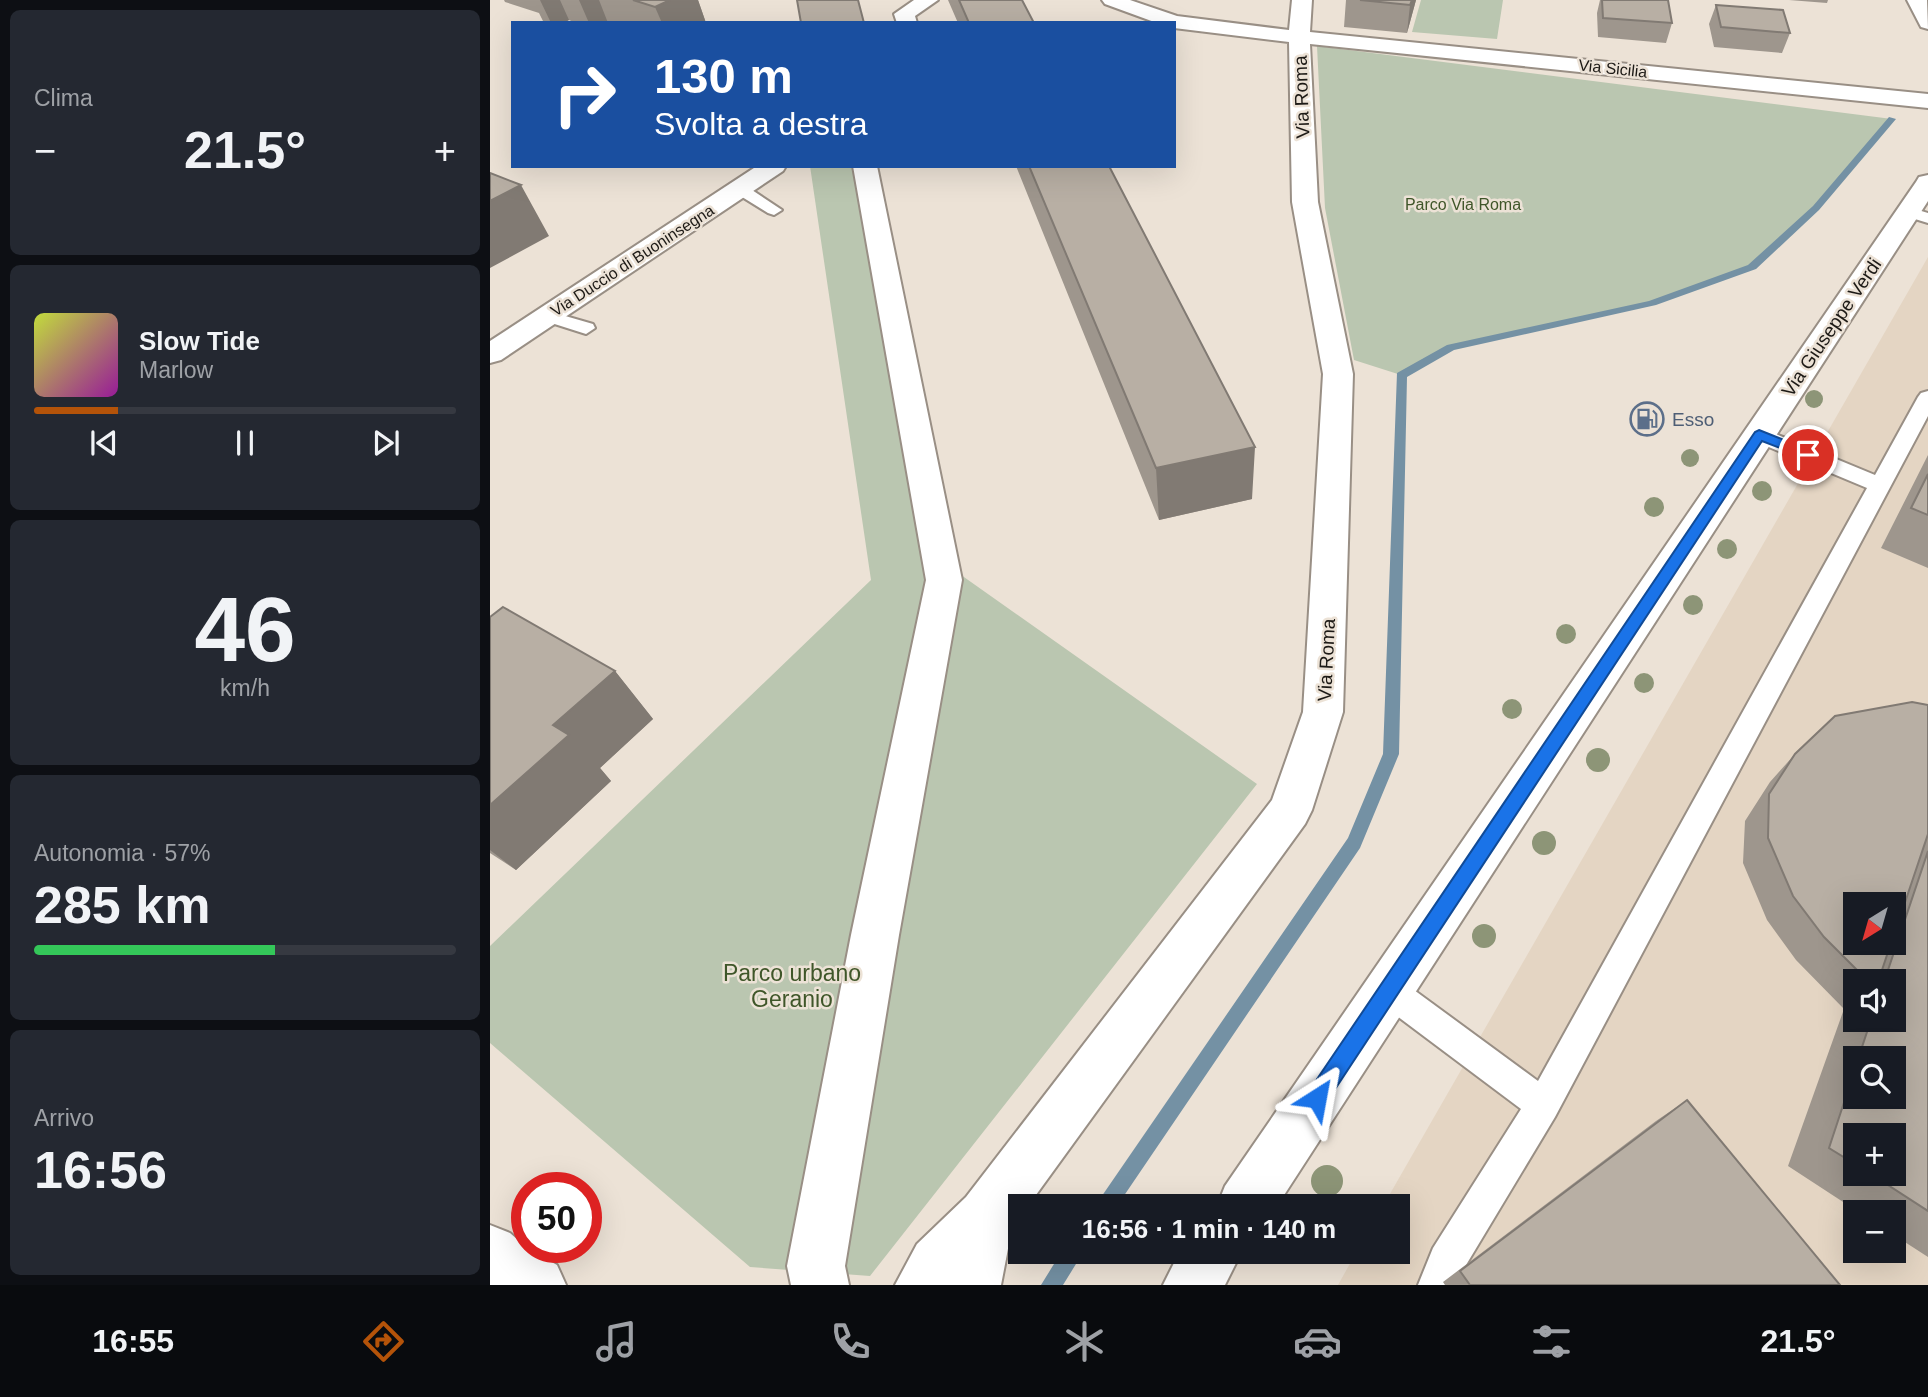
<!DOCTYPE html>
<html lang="it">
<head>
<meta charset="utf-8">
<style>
  body { margin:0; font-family:Arial,sans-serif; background:#242831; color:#f1f3f6; height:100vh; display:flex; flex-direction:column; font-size:26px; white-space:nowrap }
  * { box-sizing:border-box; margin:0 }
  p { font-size:23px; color:#9ea1a6 }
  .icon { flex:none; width:38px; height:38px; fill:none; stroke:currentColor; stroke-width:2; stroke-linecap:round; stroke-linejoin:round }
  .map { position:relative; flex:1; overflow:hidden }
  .side { display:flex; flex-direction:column; gap:10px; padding:10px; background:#0d0f14; width:490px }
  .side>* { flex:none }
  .guide { position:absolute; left:21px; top:21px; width:665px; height:147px; border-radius:0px; box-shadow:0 7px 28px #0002; background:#1a4fa0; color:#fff; overflow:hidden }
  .needle { width:46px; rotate:217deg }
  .buttons { position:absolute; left:1353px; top:892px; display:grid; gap:14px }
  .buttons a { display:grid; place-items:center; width:63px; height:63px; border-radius:0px; background:#171b24; box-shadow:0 7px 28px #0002; font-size:35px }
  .speed { position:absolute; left:21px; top:1172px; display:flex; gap:14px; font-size:35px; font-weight:700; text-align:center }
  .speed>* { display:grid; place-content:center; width:91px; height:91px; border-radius:50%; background:#171b24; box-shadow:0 7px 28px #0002; line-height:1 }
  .speed .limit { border:10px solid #d22; background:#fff; color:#111 }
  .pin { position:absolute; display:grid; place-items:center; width:60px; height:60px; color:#fff; margin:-30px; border:4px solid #fff; border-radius:50%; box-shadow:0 2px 7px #0007 }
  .me { position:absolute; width:77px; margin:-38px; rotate:34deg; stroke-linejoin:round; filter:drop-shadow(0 0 5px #0008) }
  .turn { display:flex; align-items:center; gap:24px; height:147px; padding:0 28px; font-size:32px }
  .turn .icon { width:91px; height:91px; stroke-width:2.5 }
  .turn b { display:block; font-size:49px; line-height:60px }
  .big { font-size:52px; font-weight:800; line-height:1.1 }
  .side .tile { flex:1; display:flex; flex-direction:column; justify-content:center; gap:10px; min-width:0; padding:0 24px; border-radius:10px; background:#242831 }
  .side .dial { align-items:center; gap:0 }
  .dial b { font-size:91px; line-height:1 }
  .song { display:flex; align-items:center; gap:21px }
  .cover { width:84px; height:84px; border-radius:10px; background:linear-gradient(135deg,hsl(70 70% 55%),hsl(300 70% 35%)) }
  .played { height:7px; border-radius:4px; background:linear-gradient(90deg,#b45309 20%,#363941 20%) }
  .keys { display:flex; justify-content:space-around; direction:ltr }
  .heat { display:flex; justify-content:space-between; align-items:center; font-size:38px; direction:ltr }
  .charge { height:10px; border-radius:5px; background:linear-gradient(90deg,#34c759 57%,#363941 0) }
  .trip { position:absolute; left:518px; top:1194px; width:402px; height:70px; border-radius:0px; background:#171b24; box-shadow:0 7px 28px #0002; font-weight:800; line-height:70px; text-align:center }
  .dock { display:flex; height:112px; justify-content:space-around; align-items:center; background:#090b0e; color:#9ea1a6 }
  .dock .icon { width:49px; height:49px }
  .dock .on { color:#b45309 }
  .dock b { font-size:32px; color:#f1f3f6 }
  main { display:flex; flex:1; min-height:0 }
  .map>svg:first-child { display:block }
  .built { fill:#e4d5c3; fill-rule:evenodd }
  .green { fill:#bac6b0 }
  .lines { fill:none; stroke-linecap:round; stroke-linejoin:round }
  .stream { fill:#7491a4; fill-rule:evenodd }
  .lane-casing { stroke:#998f85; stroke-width:4 }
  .street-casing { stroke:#998f85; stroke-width:4 }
  .secondary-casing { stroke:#998f85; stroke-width:4 }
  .lane { fill:#fff; fill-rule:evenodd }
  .street { fill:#fff; fill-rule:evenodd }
  .secondary { fill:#fff; fill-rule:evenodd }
  .tree { fill:#8d9577 }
  .wall { fill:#9e968d; fill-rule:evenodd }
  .shaded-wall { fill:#817a73 }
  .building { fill:#b8afa4; stroke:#817a73; stroke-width:2 }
  .route { fill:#1a73e8; stroke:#114b97; stroke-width:2 }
  .labels { text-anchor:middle; stroke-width:5; stroke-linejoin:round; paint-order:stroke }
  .far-street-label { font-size:16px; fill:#1d1a16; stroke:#ece2d6 }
  .far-park-label { font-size:16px; fill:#3f5629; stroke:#ece2d6 }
  .street-label { font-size:19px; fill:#1d1a16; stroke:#ece2d6 }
  .service-label { font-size:19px; fill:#4e5e75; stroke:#ece2d6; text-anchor:start }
  .near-park-label { font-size:23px; fill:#3f5629; stroke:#ece2d6 }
</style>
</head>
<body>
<main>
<section class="side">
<div class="tile"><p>Clima</p>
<div class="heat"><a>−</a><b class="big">21.5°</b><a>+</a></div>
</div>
<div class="tile">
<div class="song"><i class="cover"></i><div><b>Slow Tide</b><p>Marlow</p></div></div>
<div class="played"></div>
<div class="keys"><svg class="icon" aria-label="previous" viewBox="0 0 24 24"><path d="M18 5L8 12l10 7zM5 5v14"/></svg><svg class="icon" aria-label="pause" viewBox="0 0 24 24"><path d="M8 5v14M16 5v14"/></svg><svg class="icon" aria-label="next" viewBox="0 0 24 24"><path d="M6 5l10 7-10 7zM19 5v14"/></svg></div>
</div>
<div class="tile dial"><b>46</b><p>km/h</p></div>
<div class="tile"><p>Autonomia · 57%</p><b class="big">285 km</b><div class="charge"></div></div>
<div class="tile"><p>Arrivo</p><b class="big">16:56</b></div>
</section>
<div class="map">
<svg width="1438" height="1285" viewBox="0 0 1438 1285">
  <rect width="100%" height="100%" fill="#ece2d6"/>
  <!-- built -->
  <path class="built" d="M1438,257V1285H848L867,1251H908V1206H893ZM1365,905H1404V943H1365ZM1365,982H1404V1020H1365ZM1365,1059H1404V1097H1365ZM1365,1136H1404V1174H1365ZM1365,1213H1404V1251H1365Z"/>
  <!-- green -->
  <path class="green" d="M931,0H1013L1007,39L922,32Z
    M827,46L1402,119L1326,208L1262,267L1162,303L961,347L911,375L864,360L835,208Z
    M320,166H376L464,570L767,784L380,1276L260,1267L0,1043V946L381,580Z"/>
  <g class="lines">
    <!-- stream -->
    <path class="stream" d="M1399,117L1406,119L1329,210L1266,269L1166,305L964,350L917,377L909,754L870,848L627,1206H605L858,838L893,754L907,373L957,345L1159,301L1258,265L1323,206Z
      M572,1251H594L573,1285H551Z"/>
    <defs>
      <path id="lane" d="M250,184L256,186L292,210L284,215L278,213L244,192L242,189Z
        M1418,207L1438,213V223L1412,215L1410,212Z
        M58,311L103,324L105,328L96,334L52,320L49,316L52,312Z
        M1438,391V416L1065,1117L964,1285H928L943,1248L1031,1109L887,1001L882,990L887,979L898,974L909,979L1048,1081L1377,488L1262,440L1259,435L1262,430H1276L1385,475L1428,397L1431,393Z"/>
      <path id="street" d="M424,0H448L425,16L427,23H407L404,14Z
        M612,0H640L687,16L799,30L802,0H822L820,32L1438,94V108L820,44L828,202L863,374L853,712L822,810L815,824L538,1206H530V1217L522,1228L511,1285H405L427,1244L476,1197L782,800L813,712L833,374L802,202L799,42L684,28V23H667L615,4Z
        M267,166H296L293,171L11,360L0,363V341Z
        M363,166H387L472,580L409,935L355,1266L359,1285H301L297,1266L361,935L436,580Z
        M0,1225L20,1233L37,1248L67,1265L76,1285H0Z"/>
      <path id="secondary" d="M1417,0H1437L1438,29L1431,27Z
        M1438,175V201L787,1206H727L735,1186L1426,182L1429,177Z
        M690,1251H752L735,1285H673Z"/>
    </defs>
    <!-- lane casing -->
    <use href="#lane" class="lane-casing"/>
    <!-- street casing -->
    <use href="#street" class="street-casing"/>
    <!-- secondary casing -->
    <use href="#secondary" class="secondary-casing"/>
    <!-- lane -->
    <use href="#lane" class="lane"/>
    <!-- street -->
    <use href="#street" class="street"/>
    <!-- secondary -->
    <use href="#secondary" class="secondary"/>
  </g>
  <!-- trees -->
  <g class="tree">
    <circle cx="1324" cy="399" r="9"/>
    <circle cx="1200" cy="458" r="9"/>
    <circle cx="1272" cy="491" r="10"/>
    <circle cx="1164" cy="507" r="10"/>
    <circle cx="1237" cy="549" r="10"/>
    <circle cx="1203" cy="605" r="10"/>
    <circle cx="1076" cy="634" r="10"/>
    <circle cx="1154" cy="683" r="10"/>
    <circle cx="1022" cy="709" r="10"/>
    <circle cx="1108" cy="760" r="12"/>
    <circle cx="1054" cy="843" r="12"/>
    <circle cx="994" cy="936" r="12"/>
    <circle cx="837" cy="1181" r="16"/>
  </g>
  <!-- wall -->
  <path class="wall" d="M14,0H208L216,23H86L79,20L73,23H54L49,13L15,2Z
    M458,0H532L544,23H468Z
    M856,0H926L917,33L854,27Z
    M1110,0H1178L1182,23L1176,43L1108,37L1107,13Z
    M1299,0H1338L1337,3Z
    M1226,5L1300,33L1292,53L1224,47L1219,24Z
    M526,166H619L762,499L669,520Z
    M1438,455V568L1391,548Z
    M0,617L125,671L163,719L110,768L121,781L26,870L0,853Z
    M1438,705V1257L1404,1235V1213H1370L1298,1166L1354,1009L1306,960L1277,920L1253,863L1255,821L1280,782L1305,754ZM1404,905V943H1365ZM1365,982H1404V1020H1365ZM1365,1059H1404L1365,1097ZM1365,1136L1404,1174H1365Z
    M1197,1100L1350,1285H955L953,1282L1166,1121Z"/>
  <!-- shaded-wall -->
  <path class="shaded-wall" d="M50,0H70L79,20L73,23H61Z
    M89,0H109L118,23H99Z
    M180,0H208L216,23H172L165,7Z
    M922,0H926L917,33L920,5Z
    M31,185L59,236L0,268V201Z
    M765,447L762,499L669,520L666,468Z
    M125,671L163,719L110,768L121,781L26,870L0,850V805L63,725Z"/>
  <!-- building -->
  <path class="building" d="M143,0H180L165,7Z
    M307,0H368L374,23H311Z
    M469,0H532L544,23H479Z
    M870,0H922L920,5Z
    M1112,0H1178L1182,23L1113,18Z
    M1226,5L1293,10L1300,33L1231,27Z
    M539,166H619L765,447L666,468Z
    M0,173L31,185L0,201Z
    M1438,474V515L1421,508Z
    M13,607L125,671L63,725L79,735L0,805V617Z
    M1422,702L1438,705V834L1404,935V905H1365V943H1401L1388,982H1379L1334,937L1303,896L1278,838L1279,794L1305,754L1345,716Z
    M1438,851V1211L1381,1174H1404V1136H1365V1164L1339,1148L1365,1069V1097H1404V1059H1368L1381,1020H1404V982H1394Z
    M1197,1100L1350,1285H980L970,1271Z"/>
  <!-- route -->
  <path class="route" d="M1269,430L1322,451L1324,455L1318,459L1272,441L834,1106L827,1109L819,1106L816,1098L819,1091L1265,432Z"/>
  <!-- icons -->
  <defs>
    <symbol id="fuel-ring" viewBox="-11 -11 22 22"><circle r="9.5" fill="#ece2d6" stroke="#5c6f8a" stroke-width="1.5"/><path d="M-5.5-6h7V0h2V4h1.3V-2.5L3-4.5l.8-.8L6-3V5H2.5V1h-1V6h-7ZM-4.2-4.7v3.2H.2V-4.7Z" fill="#5c6f8a"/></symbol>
  </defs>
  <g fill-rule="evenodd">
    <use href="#fuel-ring" x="1138" y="400" width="38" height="38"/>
  </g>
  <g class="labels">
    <!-- far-street labels -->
    <g class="far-street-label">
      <text transform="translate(1123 68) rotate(6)" y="6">Via Sicilia</text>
      <text transform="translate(142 260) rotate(-33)" y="6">Via Duccio di Buoninsegna</text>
    </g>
    <!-- far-park labels -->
    <g class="far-park-label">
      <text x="973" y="210">Parco Via Roma</text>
    </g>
    <!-- street labels -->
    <g class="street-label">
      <text transform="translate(811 97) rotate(-92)" y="7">Via Roma</text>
      <text transform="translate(1341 327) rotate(-56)" y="7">Via Giuseppe Verdi</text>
      <text transform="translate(836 660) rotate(-87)" y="7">Via Roma</text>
    </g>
    <!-- service labels -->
    <g class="service-label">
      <text x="1182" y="426">Esso</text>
    </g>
    <!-- near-park labels -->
    <g class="near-park-label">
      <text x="302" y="981">Parco urbano<tspan x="302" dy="26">Geranio</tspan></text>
    </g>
  </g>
</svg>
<div class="buttons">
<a><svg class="needle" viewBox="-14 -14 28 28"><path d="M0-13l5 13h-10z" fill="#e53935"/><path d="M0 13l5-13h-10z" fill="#9ea1a6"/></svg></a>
<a><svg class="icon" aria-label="sound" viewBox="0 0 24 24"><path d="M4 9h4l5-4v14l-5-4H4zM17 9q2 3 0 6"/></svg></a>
<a><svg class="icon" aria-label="search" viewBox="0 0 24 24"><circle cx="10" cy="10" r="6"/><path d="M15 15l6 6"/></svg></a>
<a>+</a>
<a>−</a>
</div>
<div class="speed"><div class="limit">50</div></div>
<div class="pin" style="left:1318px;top:455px;background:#d93025"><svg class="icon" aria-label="arrive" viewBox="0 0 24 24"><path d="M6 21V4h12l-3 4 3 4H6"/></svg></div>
<svg class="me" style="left:827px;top:1098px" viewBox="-20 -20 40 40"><path d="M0-17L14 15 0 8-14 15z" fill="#1a73e8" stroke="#fff" stroke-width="4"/></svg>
<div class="trip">16:56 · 1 min · 140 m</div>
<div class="guide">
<div class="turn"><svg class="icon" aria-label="right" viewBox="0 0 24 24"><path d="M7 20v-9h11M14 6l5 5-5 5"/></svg><div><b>130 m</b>Svolta a destra</div></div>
</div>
</div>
</main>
<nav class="dock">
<b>16:55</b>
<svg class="icon on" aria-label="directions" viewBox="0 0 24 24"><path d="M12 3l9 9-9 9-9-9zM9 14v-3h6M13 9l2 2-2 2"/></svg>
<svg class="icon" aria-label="music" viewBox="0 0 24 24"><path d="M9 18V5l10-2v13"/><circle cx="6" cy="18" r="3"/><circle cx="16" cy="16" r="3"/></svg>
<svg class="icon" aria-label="phone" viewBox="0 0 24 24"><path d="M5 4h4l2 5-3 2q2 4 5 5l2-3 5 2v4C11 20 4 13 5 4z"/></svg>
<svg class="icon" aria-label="climate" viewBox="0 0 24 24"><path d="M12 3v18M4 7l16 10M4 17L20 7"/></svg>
<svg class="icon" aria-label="car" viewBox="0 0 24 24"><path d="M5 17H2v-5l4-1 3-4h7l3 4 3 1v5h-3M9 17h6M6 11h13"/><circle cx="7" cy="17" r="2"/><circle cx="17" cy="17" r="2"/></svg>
<svg class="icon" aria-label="filters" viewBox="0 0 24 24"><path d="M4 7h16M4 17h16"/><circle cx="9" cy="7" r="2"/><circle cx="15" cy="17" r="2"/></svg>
<b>21.5°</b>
</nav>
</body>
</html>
